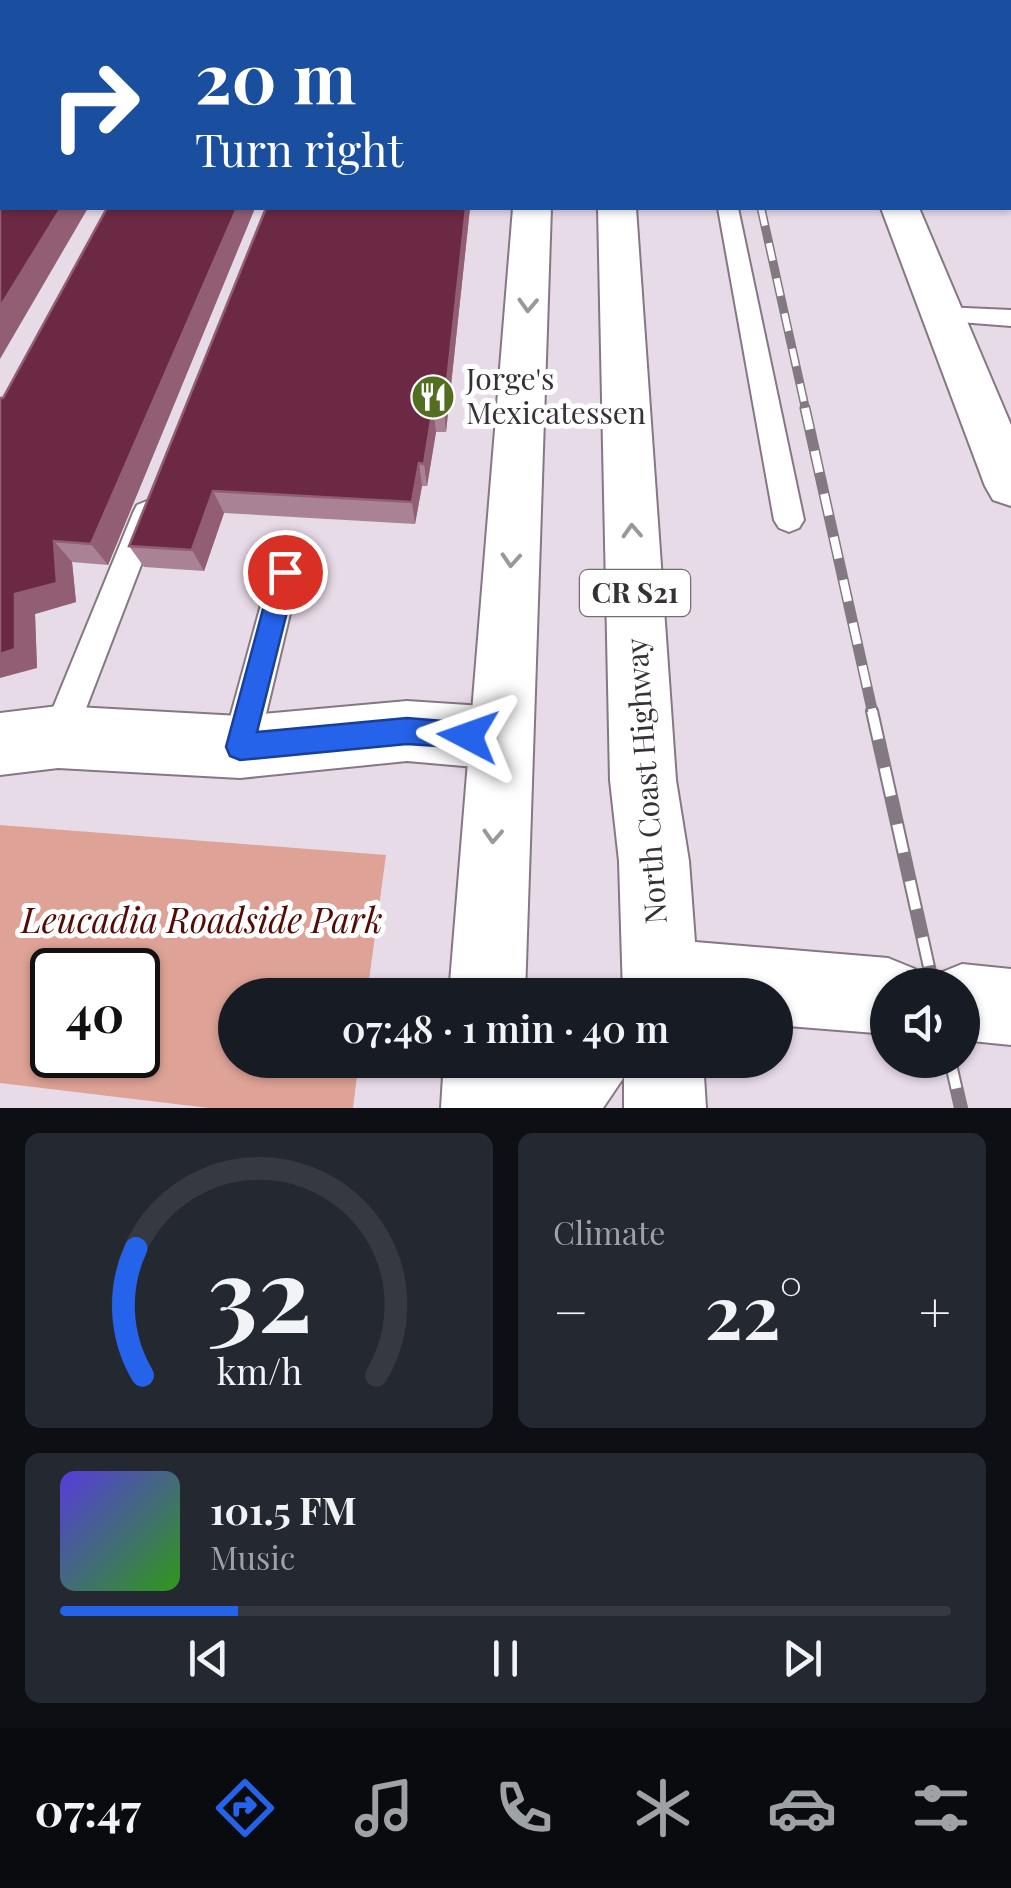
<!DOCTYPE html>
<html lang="en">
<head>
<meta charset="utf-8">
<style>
  body { margin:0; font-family:"Playfair Display",serif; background:#242831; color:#f1f3f6; height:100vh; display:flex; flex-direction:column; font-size:38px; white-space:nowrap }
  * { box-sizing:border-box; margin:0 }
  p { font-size:32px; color:#9ea1a6 }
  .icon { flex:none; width:55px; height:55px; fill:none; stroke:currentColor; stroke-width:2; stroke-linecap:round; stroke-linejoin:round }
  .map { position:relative; height:1108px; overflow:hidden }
  .details { display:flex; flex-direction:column; gap:25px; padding:25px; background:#0d0f14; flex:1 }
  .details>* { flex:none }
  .hud { position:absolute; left:0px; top:0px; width:1012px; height:210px; box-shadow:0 2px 8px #0004; background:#1a4fa0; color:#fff; overflow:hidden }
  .controls { position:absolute; left:870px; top:968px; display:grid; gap:20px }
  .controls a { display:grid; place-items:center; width:110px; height:110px; border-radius:50%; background:#171b24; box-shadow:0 2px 8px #0004; font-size:50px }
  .speed { position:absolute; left:30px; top:948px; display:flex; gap:20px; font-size:50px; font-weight:700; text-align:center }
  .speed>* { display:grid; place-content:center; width:130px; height:130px; border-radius:50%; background:#171b24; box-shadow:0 2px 8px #0004; line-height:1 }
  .speed .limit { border:5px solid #111; border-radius:15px; background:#fff; color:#111 }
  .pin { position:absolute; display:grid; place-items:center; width:85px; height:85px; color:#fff; margin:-42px; border:5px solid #fff; border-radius:50%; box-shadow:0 2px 10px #0007 }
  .me { position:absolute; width:110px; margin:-55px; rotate:274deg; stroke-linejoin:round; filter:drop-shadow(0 0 8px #0008) }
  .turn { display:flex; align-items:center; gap:35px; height:210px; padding:0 30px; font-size:45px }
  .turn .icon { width:130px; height:130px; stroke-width:2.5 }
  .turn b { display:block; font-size:70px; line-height:85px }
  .big { font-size:75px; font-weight:600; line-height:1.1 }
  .details .card { flex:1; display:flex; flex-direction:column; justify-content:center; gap:15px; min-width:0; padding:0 35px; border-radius:15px; background:#242831 }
  .details .dial { align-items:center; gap:0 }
  .dial svg { height:260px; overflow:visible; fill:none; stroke:#363941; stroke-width:7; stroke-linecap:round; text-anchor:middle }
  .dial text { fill:#f1f3f6; stroke:none }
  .song { display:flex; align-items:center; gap:30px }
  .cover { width:120px; height:120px; border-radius:15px; background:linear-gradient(135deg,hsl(250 70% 55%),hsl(110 70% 35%)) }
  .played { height:10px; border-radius:5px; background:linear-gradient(90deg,#2563eb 20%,#363941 20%) }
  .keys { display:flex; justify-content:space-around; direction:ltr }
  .heat { display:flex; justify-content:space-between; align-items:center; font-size:55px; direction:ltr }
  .details .tiles { flex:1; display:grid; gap:25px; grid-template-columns:1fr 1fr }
  .card:last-child { grid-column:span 2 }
  .trip { position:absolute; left:218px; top:978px; width:575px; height:100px; border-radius:50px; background:#171b24; box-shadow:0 2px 8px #0004; font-weight:600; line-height:100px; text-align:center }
  .menu { display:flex; height:160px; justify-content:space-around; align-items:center; background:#090b0e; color:#9ea1a6 }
  .menu .icon { width:70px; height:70px }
  .menu .selected { color:#2563eb }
  .menu b { font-size:45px; color:#f1f3f6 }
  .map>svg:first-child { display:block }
  .green { fill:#dea296; fill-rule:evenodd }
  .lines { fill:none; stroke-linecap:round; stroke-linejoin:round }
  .service-casing { stroke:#837883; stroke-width:4 }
  .tertiary-casing { stroke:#837883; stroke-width:4 }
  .secondary-casing { stroke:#837883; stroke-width:4 }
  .primary-casing { stroke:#837883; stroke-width:4 }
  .service { fill:#fff; fill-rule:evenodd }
  .tertiary { fill:#fff; fill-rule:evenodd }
  .secondary { fill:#fff; fill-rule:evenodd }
  .primary { fill:#fff; fill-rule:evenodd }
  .rail-far2-casing { stroke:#827982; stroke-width:9 }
  .rail-far1-casing { stroke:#827982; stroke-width:11 }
  .rail-casing { stroke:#827982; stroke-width:14 }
  .rail-far2 { stroke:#fff; stroke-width:6; stroke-dasharray:18; stroke-linecap:butt }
  .rail-far1 { stroke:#fff; stroke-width:8; stroke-dasharray:22; stroke-linecap:butt }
  .rail { stroke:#fff; stroke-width:10; stroke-dasharray:29; stroke-linecap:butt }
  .wall { fill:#aa8296 }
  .shaded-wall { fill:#915e74 }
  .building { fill:#6c2943; stroke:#915e74; stroke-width:2.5 }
  .oneway { stroke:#9a989a }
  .route { fill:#2563eb; stroke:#184099; stroke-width:2.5 }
  .labels { text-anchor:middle; stroke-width:10; stroke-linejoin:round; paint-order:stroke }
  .shield { fill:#fff; stroke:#726f72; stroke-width:2.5 }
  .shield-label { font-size:28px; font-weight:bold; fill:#363136 }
  .poi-label { font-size:30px; fill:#363136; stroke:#fff; text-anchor:start }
  .street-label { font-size:30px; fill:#363136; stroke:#fff }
  .near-park-label { font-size:35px; font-style:italic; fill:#530b04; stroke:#fff }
</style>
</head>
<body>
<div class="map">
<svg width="1011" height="1108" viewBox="0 0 1011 1108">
  <rect width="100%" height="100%" fill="#e8dbe8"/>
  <!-- green -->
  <path class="green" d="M0,825L386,855L367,995H235V1060H359L353,1108H209L0,1083ZM52,970H138V1055H52Z"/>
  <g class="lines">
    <defs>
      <path id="service" d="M678,0H694L695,2H680Z
        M1010,126H1011V138H1010Z
        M718,208H738L804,520L799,528L789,532L779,528L774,520Z
        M942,307L1011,310V326L934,320L930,315Z
        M147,501L157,505L161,513L75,737L70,749L58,754L46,749L41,737L133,513L137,505Z
        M285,559L296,563L300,572L258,747L252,759L240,764L228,759L222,747L270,572L274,563Z"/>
      <path id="tertiary" d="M407,701L498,707L521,716L530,738L521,760L498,769L407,761L240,778L58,768L0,775V713L58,706L240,716Z"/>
      <path id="secondary" d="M803,0H831L832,2H804Z
        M881,208H919L1011,425V506L993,500L985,486Z"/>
      <path id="primary" d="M529,0H557V2H529Z
        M593,0H621L622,2H594Z
        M513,208H551L525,995H449Z
        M598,208H636L676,780L689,861L695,942L888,958L915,969L922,985H888V1034L775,1025V995H623L619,861L610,780Z
        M962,964L1011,969V1045L962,1040V985H931L935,975Z
        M444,1060H524L523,1077L539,1060H703L706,1108H624V1077L603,1108H441Z"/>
    </defs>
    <!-- service casing -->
    <use href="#service" class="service-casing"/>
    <!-- tertiary casing -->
    <use href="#tertiary" class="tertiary-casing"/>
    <!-- secondary casing -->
    <use href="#secondary" class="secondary-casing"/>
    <!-- primary casing -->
    <use href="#primary" class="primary-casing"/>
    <!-- service -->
    <use href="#service" class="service"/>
    <!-- tertiary -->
    <use href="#tertiary" class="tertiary"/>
    <!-- secondary -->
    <use href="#secondary" class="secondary"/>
    <!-- primary -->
    <use href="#primary" class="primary"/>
    <defs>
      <path id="rail-far2" d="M761,208L806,411"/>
      <path id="rail-far1" d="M805,408L873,714"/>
      <path id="rail" d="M872,711L933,985
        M950,1060L961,1108"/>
    </defs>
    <!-- rail-far2 casing -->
    <use href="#rail-far2" class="rail-far2-casing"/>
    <!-- rail-far1 casing -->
    <use href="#rail-far1" class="rail-far1-casing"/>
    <!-- rail casing -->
    <use href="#rail" class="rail-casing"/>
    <!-- rail-far2 -->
    <use href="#rail-far2" class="rail-far2"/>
    <!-- rail-far1 -->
    <use href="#rail-far1" class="rail-far1"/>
    <!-- rail -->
    <use href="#rail" class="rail"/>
  </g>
  <!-- wall -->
  <path class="wall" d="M916,0H1011V123L1010,2H918Z
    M1011,134V175L1010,173Z
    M107,208H255L108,565L72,562L76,602L35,614L37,668L3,398Z
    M470,208L446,432H436L427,486H422L415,524L224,513L204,571L144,567L129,546Z"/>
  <!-- shaded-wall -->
  <path class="shaded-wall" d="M61,208H88L0,359V307Z
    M237,208H255L108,565L91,544Z
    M466,208H470L446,432L444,409Z
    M433,408L436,432L427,486L424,464Z
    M419,463L422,486L415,524L412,502Z
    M213,491L224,513L204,571L192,550Z
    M54,541L72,562L76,602L35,614L37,668L0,678V654L15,594Z"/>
  <!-- building -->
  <path class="building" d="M0,0H482V2H2V208H61L0,307Z
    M952,0H1011V65L1010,2H954Z
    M107,208H237L91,544L54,541L57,583L15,594V649L0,654V398H3Z
    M266,208H466L444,409L433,408L424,464L419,463L412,502L213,491L192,550L129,546Z"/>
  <!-- one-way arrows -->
  <defs><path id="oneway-chevron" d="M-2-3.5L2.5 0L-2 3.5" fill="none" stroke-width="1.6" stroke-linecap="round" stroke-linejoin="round" transform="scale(2.5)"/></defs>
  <g class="oneway">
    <use href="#oneway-chevron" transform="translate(528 305) rotate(92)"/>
    <use href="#oneway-chevron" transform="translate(632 531) rotate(-93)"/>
    <use href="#oneway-chevron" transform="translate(511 560) rotate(94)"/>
    <use href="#oneway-chevron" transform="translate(493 836) rotate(93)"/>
  </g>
  <!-- route -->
  <path class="route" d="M285,562L293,565L297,572L257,732L407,718L468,723L477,727L481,736L477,745L468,748L407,744L240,760L230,756L226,747L273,572L277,565Z"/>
  <!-- icons -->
  <defs>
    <symbol id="restaurant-disc" viewBox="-11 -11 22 22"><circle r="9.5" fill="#536e21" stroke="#fff"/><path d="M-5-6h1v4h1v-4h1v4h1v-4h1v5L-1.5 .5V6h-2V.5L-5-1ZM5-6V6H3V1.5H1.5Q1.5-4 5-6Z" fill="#fff"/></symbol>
  </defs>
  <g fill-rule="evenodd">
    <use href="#restaurant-disc" x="408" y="372" width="50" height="50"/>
  </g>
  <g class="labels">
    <!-- shield labels -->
    <rect class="shield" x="580" y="570" width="110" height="46" rx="8"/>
    <g class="shield-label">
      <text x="635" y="603">CR S21</text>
    </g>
    <!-- poi labels -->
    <g class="poi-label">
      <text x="466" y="390">Jorge's<tspan x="466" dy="34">Mexicatessen</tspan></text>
    </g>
    <!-- street labels -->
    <g class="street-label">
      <text transform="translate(647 781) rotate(-94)" y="10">North Coast Highway</text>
    </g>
    <!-- near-park labels -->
    <g class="near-park-label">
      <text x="202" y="933">Leucadia Roadside Park</text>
    </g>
  </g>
</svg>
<div class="controls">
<a><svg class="icon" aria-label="sound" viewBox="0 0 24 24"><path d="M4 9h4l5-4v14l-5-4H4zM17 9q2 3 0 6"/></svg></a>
</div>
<div class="speed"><div class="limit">40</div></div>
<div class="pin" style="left:285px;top:572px;background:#d93025"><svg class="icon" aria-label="arrive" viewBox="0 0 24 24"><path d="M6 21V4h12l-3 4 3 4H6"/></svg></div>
<svg class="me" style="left:468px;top:736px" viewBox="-20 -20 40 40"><path d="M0-17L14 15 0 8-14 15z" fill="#2563eb" stroke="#fff" stroke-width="4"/></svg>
<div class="trip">07:48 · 1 min · 40 m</div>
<div class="hud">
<div class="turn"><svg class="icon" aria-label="right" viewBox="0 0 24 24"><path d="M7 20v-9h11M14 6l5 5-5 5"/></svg><div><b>20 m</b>Turn right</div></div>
</div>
</div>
<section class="details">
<div class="tiles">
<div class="card dial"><svg viewBox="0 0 100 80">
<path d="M14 69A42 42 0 1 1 86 69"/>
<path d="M14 69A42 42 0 0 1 12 30" stroke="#2563eb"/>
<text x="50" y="56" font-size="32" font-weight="700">32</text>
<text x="50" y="72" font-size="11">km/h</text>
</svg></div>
<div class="card"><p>Climate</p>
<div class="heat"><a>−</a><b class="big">22°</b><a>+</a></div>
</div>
<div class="card">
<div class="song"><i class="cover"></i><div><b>101.5 FM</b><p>Music</p></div></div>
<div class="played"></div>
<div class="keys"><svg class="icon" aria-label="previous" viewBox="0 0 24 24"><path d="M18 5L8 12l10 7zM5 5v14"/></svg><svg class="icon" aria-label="pause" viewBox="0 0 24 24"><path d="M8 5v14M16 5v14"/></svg><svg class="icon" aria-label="next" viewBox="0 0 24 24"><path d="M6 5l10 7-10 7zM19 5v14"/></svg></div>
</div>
</div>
</section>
<nav class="menu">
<b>07:47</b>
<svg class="icon selected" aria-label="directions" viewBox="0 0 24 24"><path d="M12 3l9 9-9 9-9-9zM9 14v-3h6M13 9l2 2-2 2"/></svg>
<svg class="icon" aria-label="music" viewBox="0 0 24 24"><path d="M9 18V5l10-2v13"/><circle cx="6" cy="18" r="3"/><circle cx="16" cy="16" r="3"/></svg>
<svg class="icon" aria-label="phone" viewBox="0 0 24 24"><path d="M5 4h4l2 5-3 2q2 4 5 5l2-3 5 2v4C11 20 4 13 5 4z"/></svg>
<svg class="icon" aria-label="climate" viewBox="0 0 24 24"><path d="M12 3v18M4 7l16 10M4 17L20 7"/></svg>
<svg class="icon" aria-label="car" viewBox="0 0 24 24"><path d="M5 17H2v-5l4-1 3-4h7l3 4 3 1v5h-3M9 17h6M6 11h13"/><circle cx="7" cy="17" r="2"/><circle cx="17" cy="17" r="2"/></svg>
<svg class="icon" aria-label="filters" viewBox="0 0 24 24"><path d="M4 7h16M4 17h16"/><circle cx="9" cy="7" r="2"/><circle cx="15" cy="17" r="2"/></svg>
</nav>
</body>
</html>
